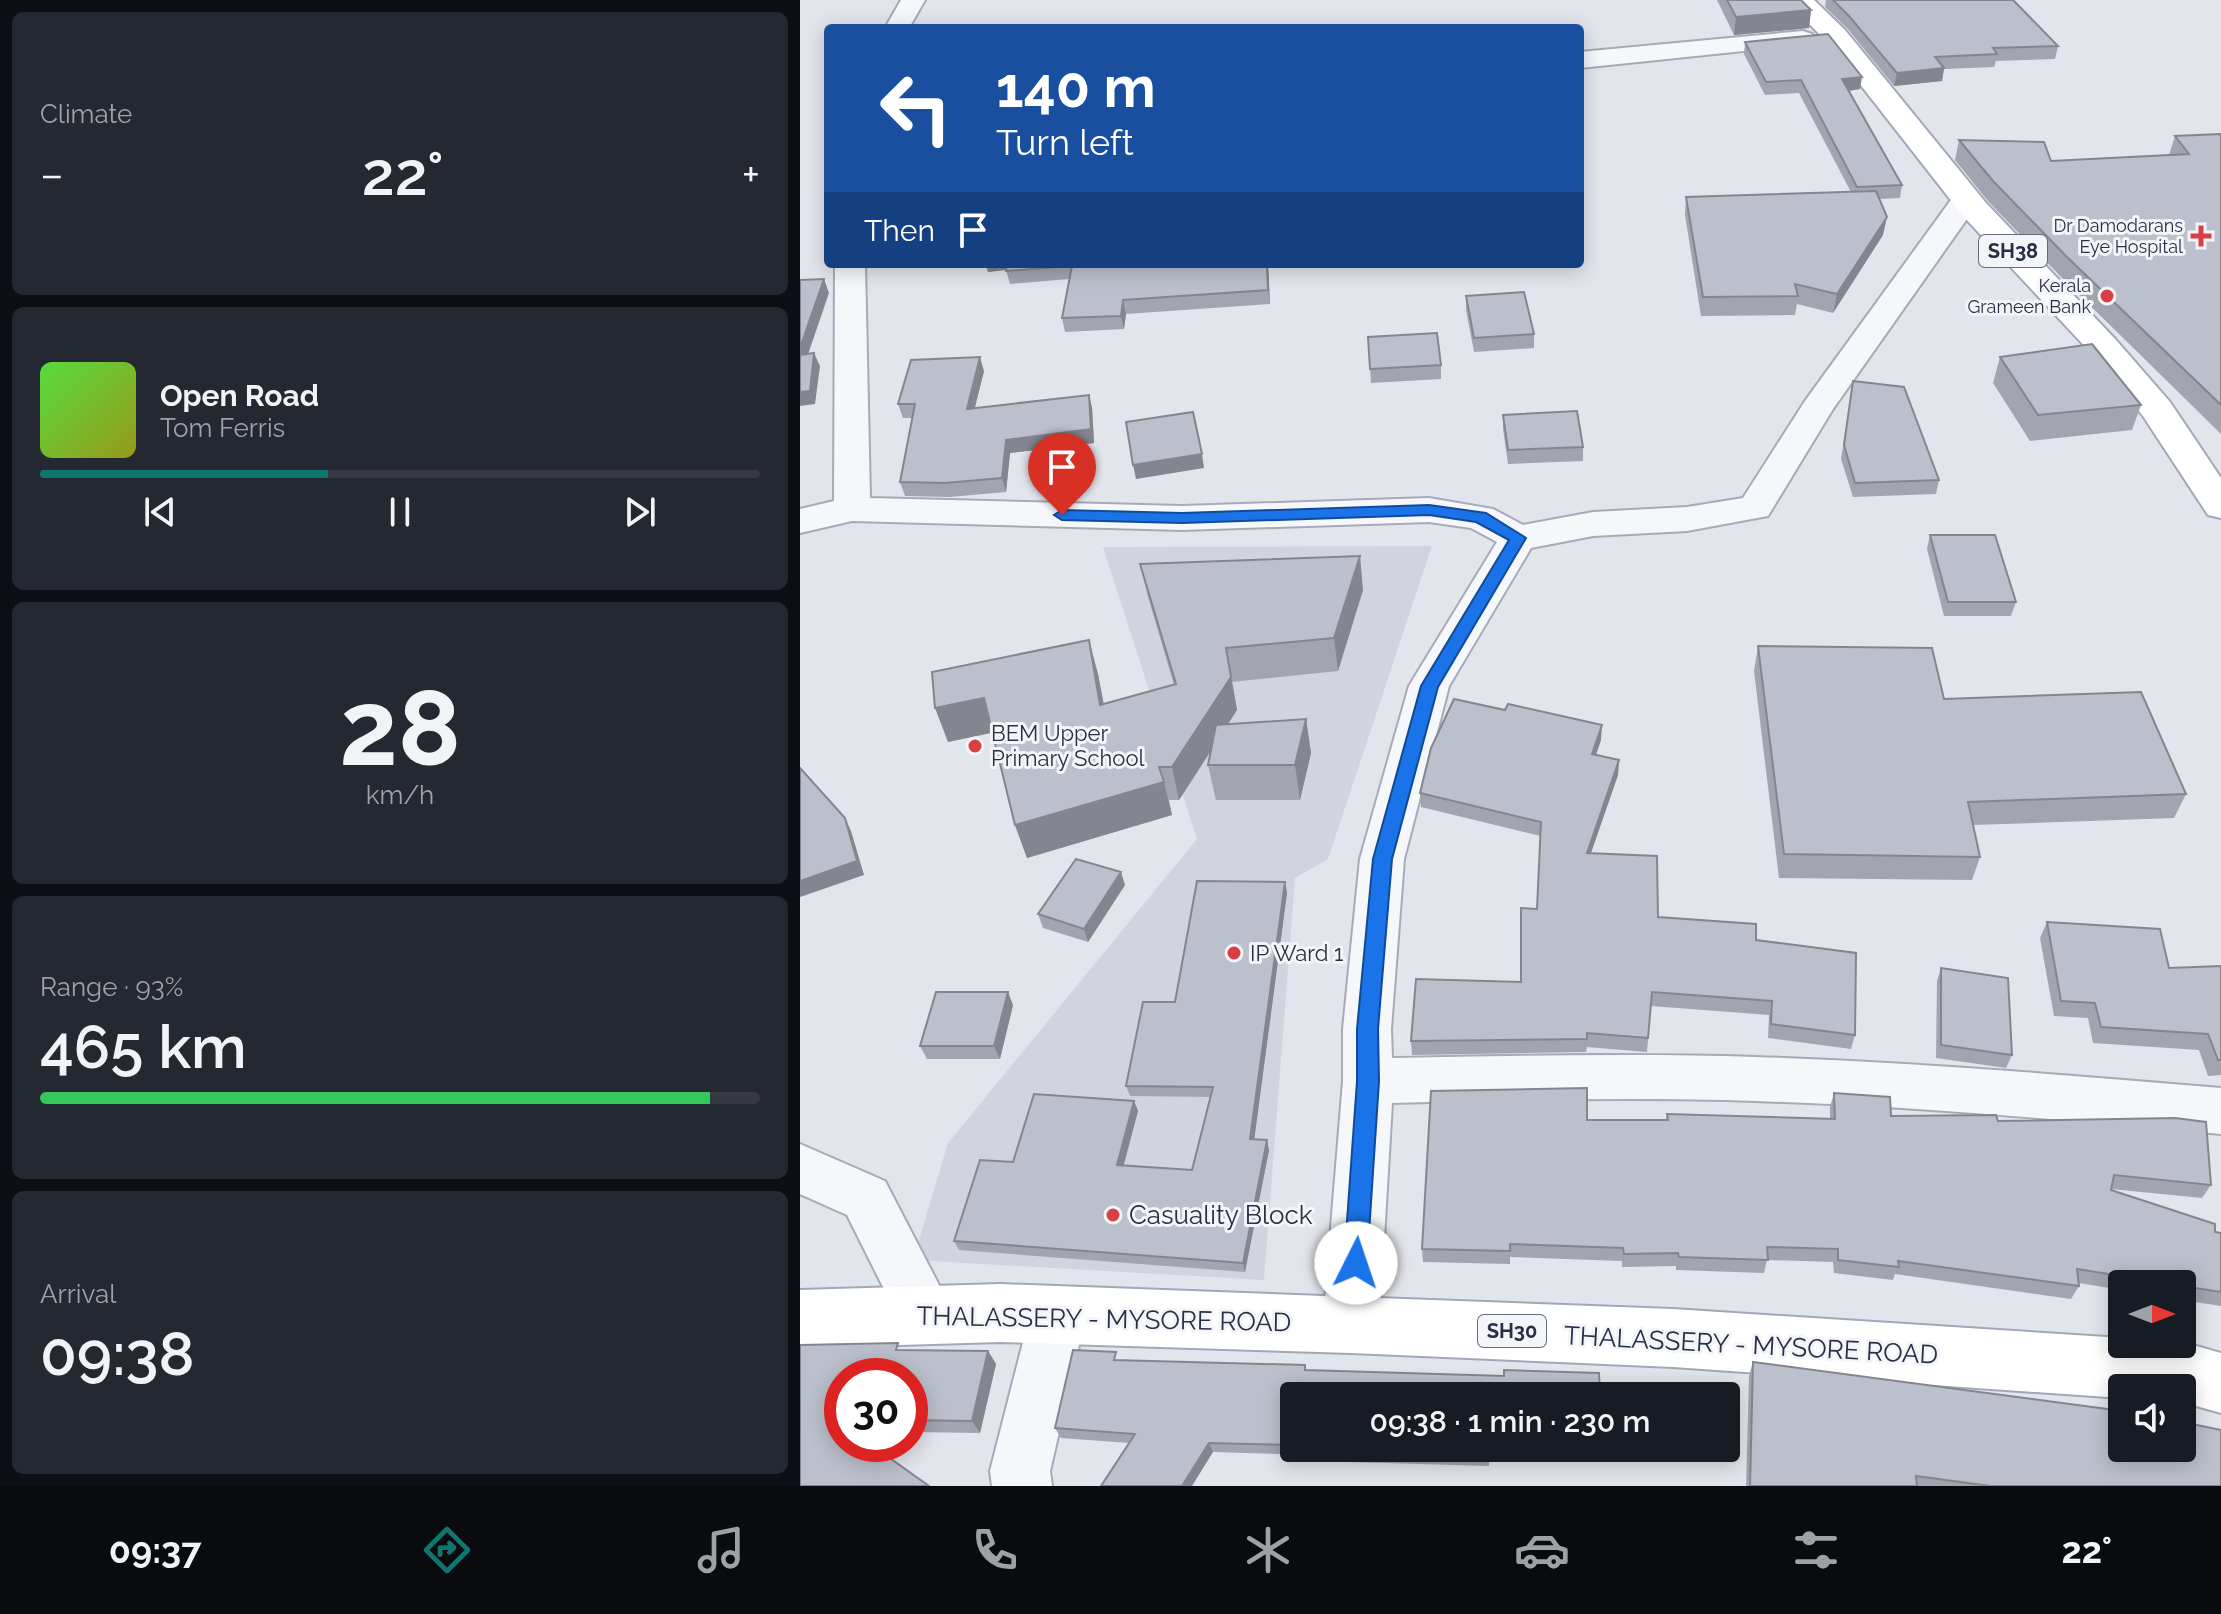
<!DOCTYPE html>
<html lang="en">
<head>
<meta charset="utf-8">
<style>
  body { margin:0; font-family:Raleway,sans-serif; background:#242831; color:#f1f3f6; height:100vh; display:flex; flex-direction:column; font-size:30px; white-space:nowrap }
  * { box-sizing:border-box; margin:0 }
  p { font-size:26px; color:#9ea1a6 }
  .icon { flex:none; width:44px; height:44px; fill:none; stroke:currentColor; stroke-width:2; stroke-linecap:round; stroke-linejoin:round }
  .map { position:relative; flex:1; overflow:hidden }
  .details { display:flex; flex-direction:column; gap:12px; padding:12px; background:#0d0f14; width:800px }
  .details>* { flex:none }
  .guide { position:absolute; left:24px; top:24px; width:760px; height:244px; border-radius:8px; box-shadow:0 4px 20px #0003; background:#1a4fa0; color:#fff; overflow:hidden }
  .needle { width:52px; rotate:90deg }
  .tools { position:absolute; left:1308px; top:1270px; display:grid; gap:16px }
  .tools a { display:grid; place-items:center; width:88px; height:88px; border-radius:8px; background:#171b24; box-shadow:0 4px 20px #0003; font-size:40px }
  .speed { position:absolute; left:24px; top:1358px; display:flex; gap:16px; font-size:40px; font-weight:700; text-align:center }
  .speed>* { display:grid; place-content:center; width:104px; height:104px; border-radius:50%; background:#171b24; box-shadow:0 4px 20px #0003; line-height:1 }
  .speed .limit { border:12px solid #d22; background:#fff; color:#111 }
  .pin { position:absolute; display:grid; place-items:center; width:68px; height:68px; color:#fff; margin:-82px -34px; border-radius:50% 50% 50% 0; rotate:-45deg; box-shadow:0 0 8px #0007 }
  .pin .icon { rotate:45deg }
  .me { position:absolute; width:88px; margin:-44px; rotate:4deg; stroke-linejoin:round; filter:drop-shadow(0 0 6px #0008) }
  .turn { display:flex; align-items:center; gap:28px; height:168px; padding:0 40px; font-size:36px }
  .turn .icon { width:104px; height:104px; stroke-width:2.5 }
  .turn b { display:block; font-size:56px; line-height:68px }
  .then { display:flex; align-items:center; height:76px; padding:0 40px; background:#0003; gap:16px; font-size:30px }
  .big { font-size:60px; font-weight:600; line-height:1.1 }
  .details .card { flex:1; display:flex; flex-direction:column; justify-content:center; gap:12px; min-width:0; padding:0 28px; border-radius:12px; background:#242831 }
  .details .dial { align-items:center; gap:0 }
  .dial b { font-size:104px; line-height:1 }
  .song { display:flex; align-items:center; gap:24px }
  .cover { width:96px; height:96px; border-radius:12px; background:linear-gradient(135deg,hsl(110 70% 55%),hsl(60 70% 35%)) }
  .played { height:8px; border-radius:4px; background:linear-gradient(90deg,#0f766e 40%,#363941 40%) }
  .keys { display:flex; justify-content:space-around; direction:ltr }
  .heat { display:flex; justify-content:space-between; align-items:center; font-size:44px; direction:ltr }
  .charge { height:12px; border-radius:6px; background:linear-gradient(90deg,#34c759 93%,#363941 0) }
  .trip { position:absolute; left:480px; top:1382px; width:460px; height:80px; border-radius:8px; background:#171b24; box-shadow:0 4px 20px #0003; font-weight:600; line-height:80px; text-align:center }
  .tab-bar { display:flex; height:128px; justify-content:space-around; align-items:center; background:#090b0e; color:#9ea1a6 }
  .tab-bar .icon { width:56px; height:56px }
  .tab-bar .current { color:#0f766e }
  .tab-bar b { font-size:36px; color:#f1f3f6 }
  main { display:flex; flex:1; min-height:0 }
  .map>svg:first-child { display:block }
  .built { fill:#d1d4de }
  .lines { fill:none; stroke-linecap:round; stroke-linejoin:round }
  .minor-casing { stroke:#a7abb7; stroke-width:4 }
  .major-casing { stroke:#a1a8b9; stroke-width:4 }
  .minor { fill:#f6f7fa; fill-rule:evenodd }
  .major { fill:#fff; fill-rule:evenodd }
  .wall { fill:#a2a5af }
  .shaded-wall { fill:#84868f }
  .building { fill:#bcc0cc; stroke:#84868f; stroke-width:2 }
  .route { fill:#1a73e8; stroke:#114b97; stroke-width:2 }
  .poi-dot { fill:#da3f44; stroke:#f3f5f9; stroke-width:3 }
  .labels { text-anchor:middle; stroke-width:6; stroke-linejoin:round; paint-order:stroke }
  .far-poi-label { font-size:18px; fill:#293046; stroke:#f3f5f9; text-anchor:end }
  .shield { fill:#f3f5f9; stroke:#666b7c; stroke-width:2 }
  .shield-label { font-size:20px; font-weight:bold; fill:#293046 }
  .poi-label { font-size:22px; fill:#293046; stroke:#f3f5f9; text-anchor:start }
  .near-poi-label { font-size:26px; fill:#293046; stroke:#f3f5f9; text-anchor:start }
  .near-street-label { font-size:26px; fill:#293046; stroke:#f3f5f9 }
</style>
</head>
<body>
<main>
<section class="details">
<div class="card"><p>Climate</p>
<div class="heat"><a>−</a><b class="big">22°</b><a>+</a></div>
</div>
<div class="card">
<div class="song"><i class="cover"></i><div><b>Open Road</b><p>Tom Ferris</p></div></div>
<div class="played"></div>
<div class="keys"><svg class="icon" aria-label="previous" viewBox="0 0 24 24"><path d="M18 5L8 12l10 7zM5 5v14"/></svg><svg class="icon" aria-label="pause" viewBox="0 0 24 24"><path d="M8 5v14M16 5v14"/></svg><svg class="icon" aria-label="next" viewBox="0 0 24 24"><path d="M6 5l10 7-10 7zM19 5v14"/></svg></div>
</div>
<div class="card dial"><b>28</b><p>km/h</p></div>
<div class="card"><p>Range · 93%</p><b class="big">465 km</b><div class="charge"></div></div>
<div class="card"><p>Arrival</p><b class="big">09:38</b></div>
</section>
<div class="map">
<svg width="1421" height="1486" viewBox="0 0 1421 1486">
  <rect width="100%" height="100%" fill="#e3e5ec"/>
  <!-- built -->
  <path class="built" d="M632,546L528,859L495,878L464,1280L113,1260L148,1143L397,839L303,547Z"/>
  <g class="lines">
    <defs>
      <path id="minor" d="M101,0H125L109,28H85Z
        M1003,31L1012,34L1016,39L1012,44L780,68V52Z
        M1166,190L1176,193L1181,199L1033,409L968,516L887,531L793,536L731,548L649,686L604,859L591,1029L592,1058C713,1056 835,1053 956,1057C1111,1062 1266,1075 1421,1088V1134C1266,1120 1111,1106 955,1101C834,1097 713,1100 592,1103L579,1324L571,1343L551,1352L531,1343L523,1324L543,1081V1029L560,859L609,686L697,542L671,528L629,522L382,530L52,521L0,533V509L34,501L35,264H65L70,498L382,506L629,498L693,509L723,525L793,512L887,507L943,498L1005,401L1156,193Z
        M0,1144L85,1181L154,1314L146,1333L126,1341L106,1333L47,1215L0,1194Z
        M258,1288L278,1296L286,1315L250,1471L252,1486H192L190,1471L230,1315L238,1296Z"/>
      <path id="major" d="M986,0H1014L1045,30L1186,203L1316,340L1370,402L1421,478V518L1408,515L1343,416L1292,354L1164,217L1027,42Z
        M200,1284L873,1309L1322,1338V1344L1382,1342L1421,1353V1413L1382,1402V1388H1322V1398L873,1367L551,1353L200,1342L0,1348V1290Z"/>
    </defs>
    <!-- minor casing -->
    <use href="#minor" class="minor-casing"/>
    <!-- major casing -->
    <use href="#major" class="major-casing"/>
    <!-- minor -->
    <use href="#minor" class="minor"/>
    <!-- major -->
    <use href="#major" class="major"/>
  </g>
  <!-- wall -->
  <path class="wall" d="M917,0H1001L1011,10L1009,28L934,35Z
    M1026,0H1213L1258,46L1255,59L1196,61L1194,67L1144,69L1142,81L1094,86L1047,28L1025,7Z
    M945,42L1060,89L1049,91L1102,185L1100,198L1080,199L1083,235L1033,313L997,304L995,315L901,316L885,215L886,197L1051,192L999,93L965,95L944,54Z
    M1421,134V434L1261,277L1188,201L1155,160L1159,140L1251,161L1369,155L1375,136Z
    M186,264H468L470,304L326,314L324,329L265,332L262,318L269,279L210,284L206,270L188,272Z
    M666,296L734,334V348L674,352L666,310Z
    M568,337L641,365V379L571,383Z
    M1200,357L1341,405L1332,430L1230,441L1193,383Z
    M184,371L175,408L289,395L292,408L294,443L210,453L206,492L150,497L105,496L100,482L112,418H103L98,404Z
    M1053,381L1139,480L1136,494L1053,497L1041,459Z
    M703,415L783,447V461L708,464L703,429Z
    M1130,535L1216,602L1211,616H1144L1127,549Z
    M340,564L563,590L538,671L432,682L437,710L428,724L506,719L511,753L500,800H416L408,765L411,751L379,800H369L372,815L227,858L215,825L192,732L148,742L298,674L304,704L374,685L348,597Z
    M958,646L1144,699L1386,794L1374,818L1173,825L1180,857L1172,880L979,878L954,671Z
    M801,740L796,755L819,760L818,775L791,853L858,917L956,940L1055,1035L1051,1049L968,1038L969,1015L851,1006L847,1052L787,1047L786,1052L612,1055L611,1041L721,982L737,909L741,836L621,807L620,793Z
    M485,882L487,893L454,1139L469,1150L445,1272L159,1250L154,1241L213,1162L334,1101L338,1111L324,1165L392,1170L410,1097L330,1096L326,1086L375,1002Z
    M325,885L288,942L243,928L238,914Z
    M1247,922L1369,968L1421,966V1075L1408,1076L1399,1050L1293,1043L1288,1018L1254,1016L1240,938Z
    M1141,968L1212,1055L1206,1068L1136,1058L1137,981Z
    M213,1005L200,1059H127L120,1046Z
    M1034,1093L1091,1116L1198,1121L1411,1185L1402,1198L1311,1189L1415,1232L1421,1233V1306L1382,1300V1284H1322V1290L1279,1283V1286L1271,1299L1095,1274L1093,1280L1034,1273L1033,1262L967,1260L964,1273L876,1270V1266L822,1267V1261L710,1257V1264L623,1262L622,1249L866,1120L867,1114L1030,1119V1107Z
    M0,1345L103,1350L188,1351L196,1364L180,1433L110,1432V1376H42V1444L0,1486Z
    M320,1360L507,1370L704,1376L799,1373L494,1396V1448H690L689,1466L514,1461L513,1455L413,1452L329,1443L261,1438L255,1428Z
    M953,1362L1421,1486H946L949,1376Z"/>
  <!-- shaded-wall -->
  <path class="shaded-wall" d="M1011,10L1009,28L934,35L936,17Z
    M1144,68L1142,81L1094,86L1097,73Z
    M1062,77L1060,89L1040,92L1042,79Z
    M1087,217L1083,235L1033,313L1037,294Z
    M186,264H210L212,269L188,272Z
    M467,264H468L470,304L468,290Z
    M24,279L29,293L3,369L0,361V348Z
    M323,300L326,314L324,329L321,316Z
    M14,353L20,366L15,404L0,406V392Z
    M180,357L184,371L171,422L167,409Z
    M289,395L292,408L294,443L210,453L206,492L202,478L206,440Z
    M402,454L404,468L336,479L333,465Z
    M560,556L563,590L538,671L534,638Z
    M289,640L298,674L309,738L300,705Z
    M426,648L437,710L379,800L372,767Z
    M184,698L196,732L148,742L135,708Z
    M506,719L511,753L500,800L495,765Z
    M802,725L801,740L791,769L792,754Z
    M819,760L818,775L786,867L787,853Z
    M364,782L372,815L227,858L215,825Z
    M45,818L51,831L64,875L0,897V881Z
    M321,872L325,885L288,942L284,929Z
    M485,882L487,893L453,1149L450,1139Z
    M208,992L213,1005L200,1059L194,1046Z
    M334,1101L338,1111L321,1174L317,1165Z
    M467,1140L469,1150L445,1272L443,1263Z
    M188,1351L196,1364L180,1433L172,1421Z
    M409,1443L413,1452L392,1486H382Z"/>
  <!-- building -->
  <path class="building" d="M927,0H1001L1011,10L936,17Z
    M1033,0H1213L1258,46L1193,48L1197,54L1135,57L1144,68L1097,73L1049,16Z
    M1028,34L1062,77L1042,79L1102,185L1057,187L1001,80L966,82L945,42Z
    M1421,134V405L1267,257L1193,181L1159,140L1244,142L1251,161L1389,154L1375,136Z
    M1076,191L1087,217L1037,294L995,284L998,296L903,297L886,197Z
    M207,264H467L468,290L323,300L321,316L262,318L272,266L206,271Z
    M24,279L0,348V280Z
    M724,292L734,334L674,338L666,296Z
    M637,333L641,365L570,369L568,337Z
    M1292,344L1341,405L1238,415L1200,357Z
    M14,353L10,391L0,392V355Z
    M180,357L167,409L289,395L291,429L206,440L202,478L145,483L100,482L115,404H98L111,360Z
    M1053,381L1104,387L1139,480L1055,483L1044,445Z
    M777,411L783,447L708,450L703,415Z
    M393,412L402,454L333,465L326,422Z
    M1130,535H1195L1216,602H1148Z
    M560,556L534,638L426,648L431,677L372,767H359L364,782L215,825L184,698L135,708L132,672L289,640L300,705L376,684L340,564Z
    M958,646L1132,648L1144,699L1341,692L1386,794L1168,802L1180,857L984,854Z
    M654,699L705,710L708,704L802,725L792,754L819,760L787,853L857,856L858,917L956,924V940L1056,953L1055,1035L971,1024L972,1001L852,992L848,1038L787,1033V1039L611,1041L616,979L721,982V908L737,909L741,822L620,793L631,748Z
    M506,719L495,765H408L416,725Z
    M0,768L45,818L57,861L0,881Z
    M276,859L321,872L284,929L238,914Z
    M397,881L485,882L450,1139L467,1140L443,1263L154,1241L180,1160L213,1162L234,1094L334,1101L317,1165L392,1170L413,1087L326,1086L343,1002H375Z
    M1247,922L1360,929L1369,968L1421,966V1060H1418L1408,1034L1301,1027L1295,1003L1261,1001Z
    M1141,968L1208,978L1212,1055L1141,1045Z
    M136,992H208L194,1046H120Z
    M787,1088V1120H868L867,1114L1035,1119L1034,1093L1090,1097L1091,1116L1196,1115L1198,1121L1375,1118L1406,1122L1411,1185L1314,1175L1311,1190L1415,1224V1232L1421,1233V1292L1382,1286V1284H1372L1277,1269L1279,1286L1098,1261L1099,1267L1038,1260V1249L967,1247L968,1260L879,1257L878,1253L824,1254L823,1248L710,1244V1251L622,1249L631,1091Z
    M98,1343L96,1350L188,1351L172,1421L110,1420V1376H42V1418H33L42,1424V1444H70L129,1486H0V1345Z
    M273,1350L316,1352L314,1360L505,1365V1370L704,1376V1370L799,1373L800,1396H494V1445L409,1443L382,1486H301L335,1434L255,1428Z
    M953,1362L1322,1411V1448H1382V1422L1421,1430V1486H1190L1116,1476L1117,1486H950Z
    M512,1448H689V1456L512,1451Z"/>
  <!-- route -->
  <path class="route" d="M629,505L686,513L726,538L638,687L592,859L578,1029L579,1081L567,1263L564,1271L556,1275L547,1271L544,1263L557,1081V1029L573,859L621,686L709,540L676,522L629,515L382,523L262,520L254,515L262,510L382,513Z"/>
  <!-- markers -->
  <g class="poi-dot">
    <path d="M1397 224h8v8h8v8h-8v8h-8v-8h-8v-8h8z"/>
    <circle cx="1307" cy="296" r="8"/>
    <circle cx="175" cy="746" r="8"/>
    <circle cx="434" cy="953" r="8"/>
    <circle cx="313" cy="1215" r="8"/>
  </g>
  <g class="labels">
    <!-- far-poi labels -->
    <g class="far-poi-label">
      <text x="1383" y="232">Dr Damodarans<tspan x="1383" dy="21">Eye Hospital</tspan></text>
      <text x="1291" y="292">Kerala<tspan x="1291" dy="21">Grameen Bank</tspan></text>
    </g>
    <!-- shield labels -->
    <g class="shield">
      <rect x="1179" y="235" width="68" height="32" rx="6"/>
      <rect x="678" y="1315" width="68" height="32" rx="6"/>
    </g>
    <g class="shield-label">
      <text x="1213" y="258">SH38</text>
      <text x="712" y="1338">SH30</text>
    </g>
    <!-- poi labels -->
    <g class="poi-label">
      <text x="191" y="741">BEM Upper<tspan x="191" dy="25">Primary School</tspan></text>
      <text x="450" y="961">IP Ward 1</text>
    </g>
    <!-- near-poi labels -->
    <g class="near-poi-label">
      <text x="329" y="1224">Casuality Block</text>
    </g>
    <!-- near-street labels -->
    <g class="near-street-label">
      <text transform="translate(304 1319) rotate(1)" y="9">THALASSERY - MYSORE ROAD</text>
      <text transform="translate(951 1345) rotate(3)" y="9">THALASSERY - MYSORE ROAD</text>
    </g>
  </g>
</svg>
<div class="tools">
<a><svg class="needle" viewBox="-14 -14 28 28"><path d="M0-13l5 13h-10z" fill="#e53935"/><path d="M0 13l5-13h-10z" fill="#9ea1a6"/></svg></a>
<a><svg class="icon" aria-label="sound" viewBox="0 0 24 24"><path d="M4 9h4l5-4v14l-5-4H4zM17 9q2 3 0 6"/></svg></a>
</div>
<div class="speed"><div class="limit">30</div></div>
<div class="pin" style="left:262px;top:515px;background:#d93025"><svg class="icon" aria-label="arrive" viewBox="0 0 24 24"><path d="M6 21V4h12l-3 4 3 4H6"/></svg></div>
<svg class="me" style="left:556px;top:1263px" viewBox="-20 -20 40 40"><circle r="19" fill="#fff"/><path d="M0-13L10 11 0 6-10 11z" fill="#1a73e8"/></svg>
<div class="trip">09:38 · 1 min · 230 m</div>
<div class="guide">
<div class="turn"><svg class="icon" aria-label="left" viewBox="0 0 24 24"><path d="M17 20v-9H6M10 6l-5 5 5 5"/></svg><div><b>140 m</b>Turn left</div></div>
<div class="then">Then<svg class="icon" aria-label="arrive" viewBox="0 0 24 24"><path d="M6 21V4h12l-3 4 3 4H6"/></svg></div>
</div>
</div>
</main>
<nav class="tab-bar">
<b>09:37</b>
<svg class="icon current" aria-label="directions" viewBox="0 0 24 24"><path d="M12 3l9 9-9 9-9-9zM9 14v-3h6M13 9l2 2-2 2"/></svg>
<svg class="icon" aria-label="music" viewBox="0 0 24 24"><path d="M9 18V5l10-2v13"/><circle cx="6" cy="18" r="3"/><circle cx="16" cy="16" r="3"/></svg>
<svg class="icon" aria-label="phone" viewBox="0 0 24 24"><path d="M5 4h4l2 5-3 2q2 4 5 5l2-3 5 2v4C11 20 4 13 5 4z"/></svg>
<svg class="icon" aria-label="climate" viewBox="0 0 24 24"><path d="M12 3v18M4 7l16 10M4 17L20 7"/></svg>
<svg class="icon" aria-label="car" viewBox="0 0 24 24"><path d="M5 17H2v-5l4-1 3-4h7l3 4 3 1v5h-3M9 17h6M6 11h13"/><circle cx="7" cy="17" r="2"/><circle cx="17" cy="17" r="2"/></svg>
<svg class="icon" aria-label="filters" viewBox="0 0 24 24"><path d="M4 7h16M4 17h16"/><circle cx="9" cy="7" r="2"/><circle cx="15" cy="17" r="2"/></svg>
<b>22°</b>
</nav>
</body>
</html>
